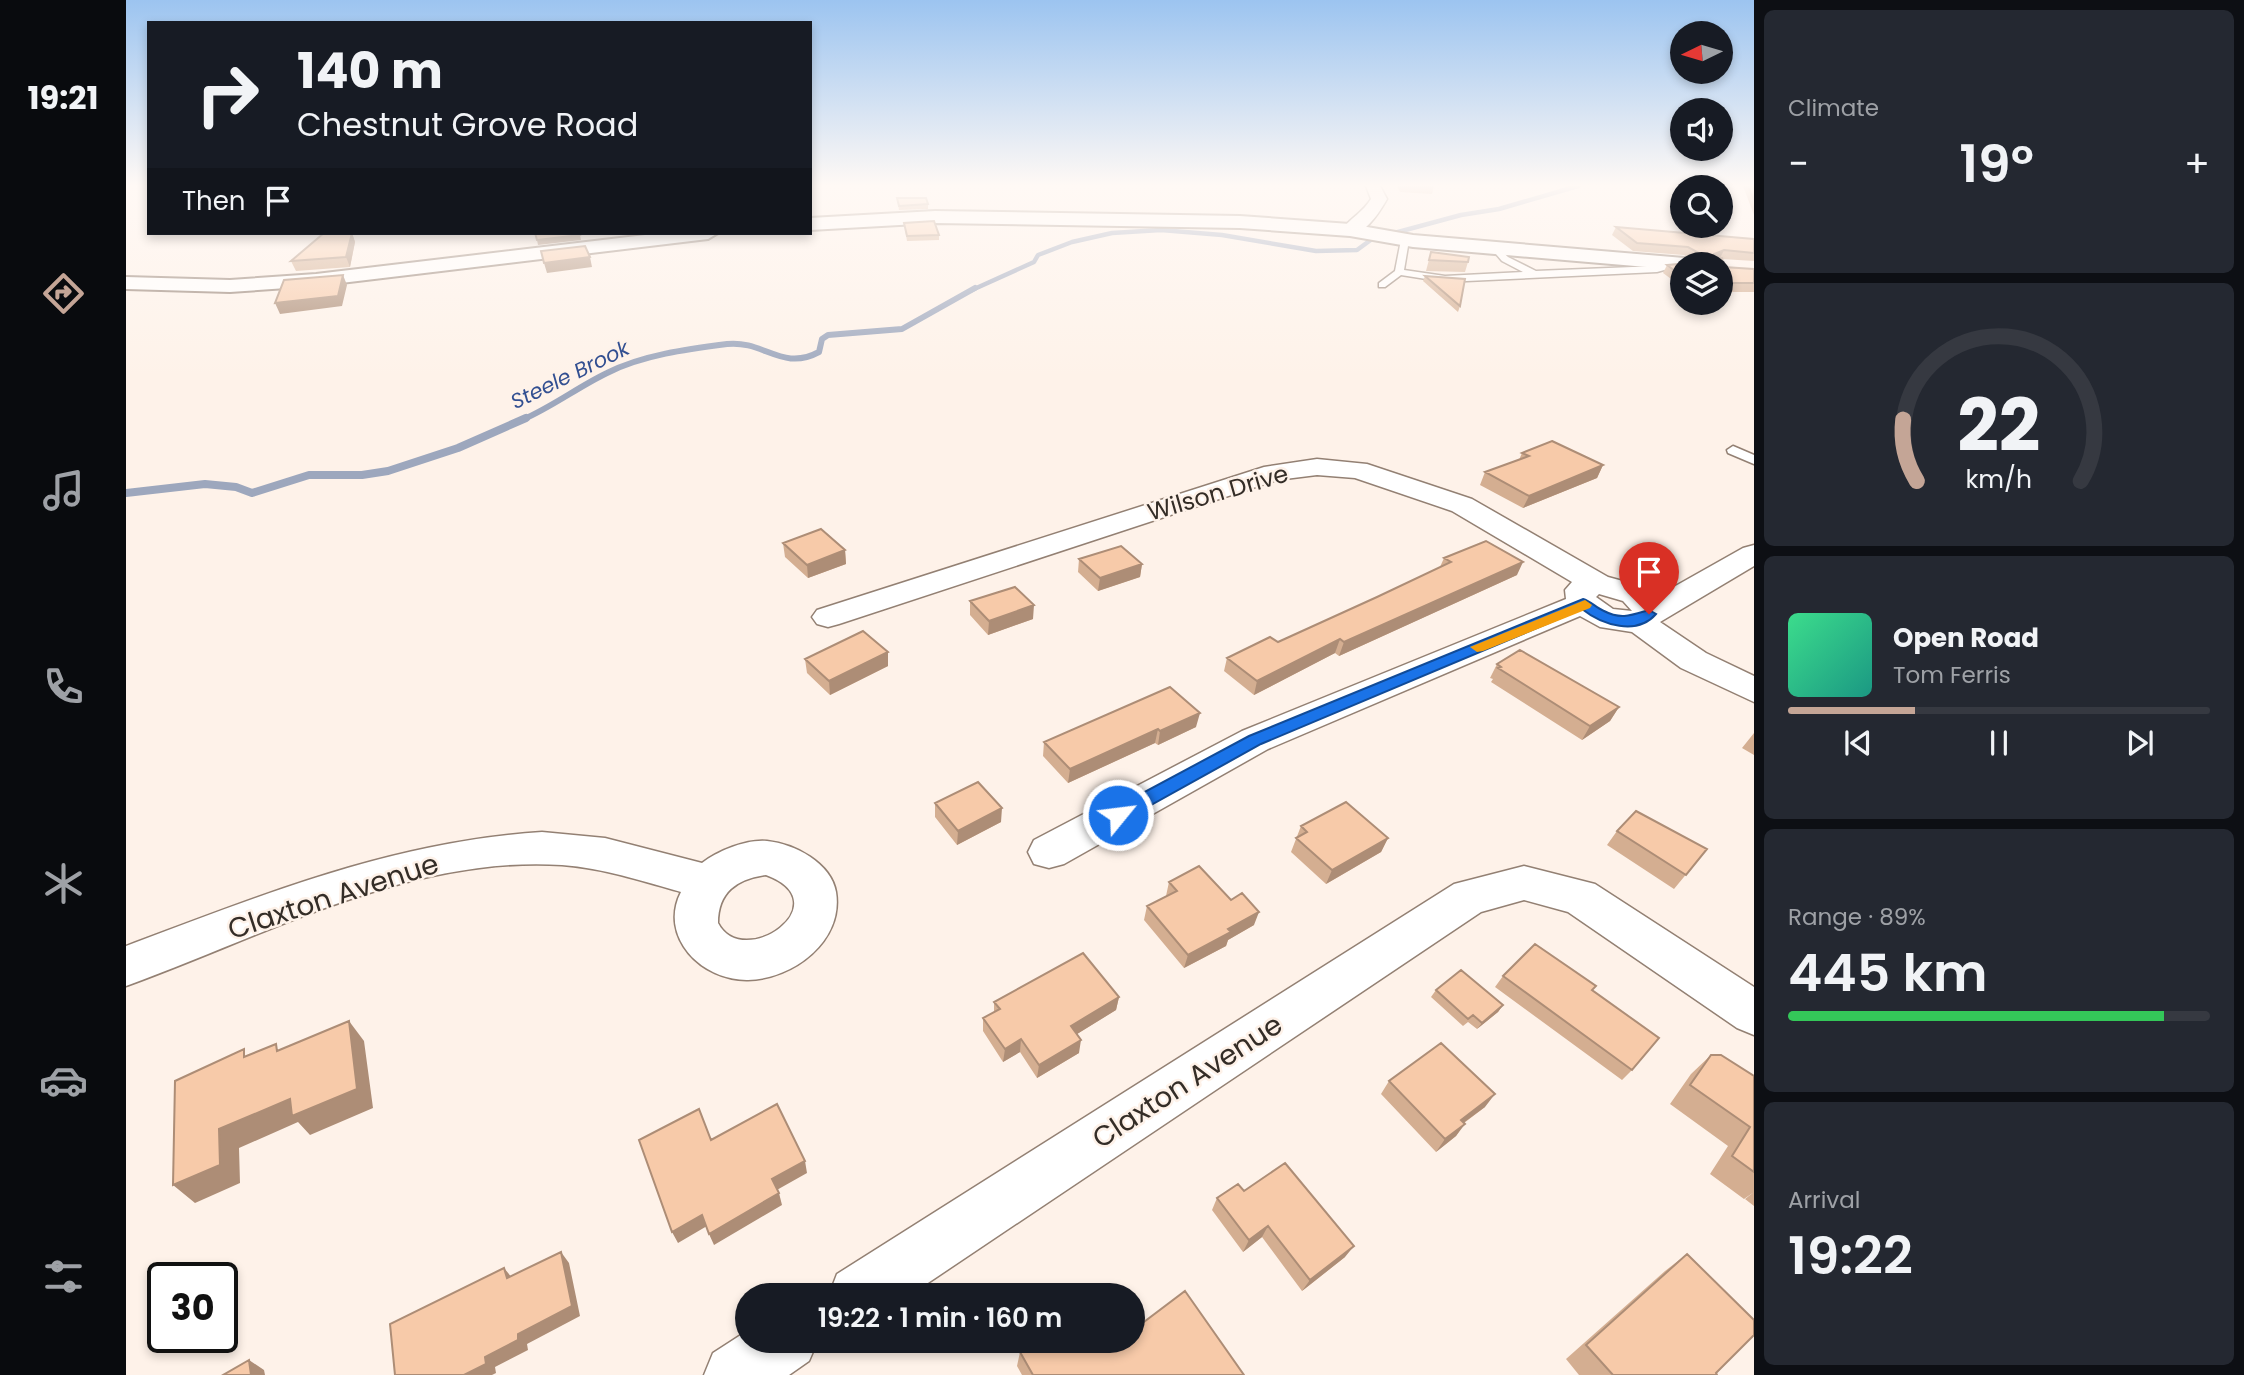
<!DOCTYPE html>
<html lang="en">
<head>
<meta charset="utf-8">
<style>
  body { margin:0; font-family:Poppins,sans-serif; background:#242831; color:#f1f3f6; height:100vh; display:flex; flex-direction:column; font-size:26px; white-space:nowrap }
  * { box-sizing:border-box; margin:0 }
  p { font-size:23px; color:#9ea1a6 }
  .icon { flex:none; width:38px; height:38px; fill:none; stroke:currentColor; stroke-width:2; stroke-linecap:round; stroke-linejoin:round }
  .map { position:relative; flex:1; overflow:hidden }
  .side { display:flex; flex-direction:column; gap:10px; padding:10px; background:#0d0f14; width:490px }
  .side>* { flex:none }
  .banner { position:absolute; left:21px; top:21px; width:665px; height:214px; border-radius:0px; box-shadow:0 4px 10px #0003; background:#171b24; color:#f1f3f6; overflow:hidden }
  .needle { width:46px; rotate:265deg }
  .tools { position:absolute; left:1544px; top:21px; display:grid; gap:14px }
  .tools a { display:grid; place-items:center; width:63px; height:63px; border-radius:50%; background:#171b24; box-shadow:0 4px 10px #0003; font-size:35px }
  .speed { position:absolute; left:21px; top:1262px; display:flex; gap:14px; font-size:35px; font-weight:700; text-align:center }
  .speed>* { display:grid; place-content:center; width:91px; height:91px; border-radius:50%; background:#171b24; box-shadow:0 4px 10px #0003; line-height:1 }
  .speed .limit { border:4px solid #111; border-radius:10px; background:#fff; color:#111 }
  .pin { position:absolute; display:grid; place-items:center; width:60px; height:60px; color:#fff; margin:-72px -30px; border-radius:50% 50% 50% 0; rotate:-45deg; box-shadow:0 0 7px #0007 }
  .pin .icon { rotate:45deg }
  .me { position:absolute; width:77px; margin:-38px; rotate:61deg; stroke-linejoin:round; filter:drop-shadow(0 0 5px #0008) }
  .turn { display:flex; align-items:center; gap:24px; height:147px; padding:0 35px; font-size:32px }
  .turn .icon { width:91px; height:91px; stroke-width:2.5 }
  .turn b { display:block; font-size:49px; line-height:60px }
  .then { display:flex; align-items:center; height:66px; padding:0 35px; background:#0003; gap:14px; font-size:26px }
  .big { font-size:52px; font-weight:600; line-height:1.1 }
  .side .widget { flex:1; display:flex; flex-direction:column; justify-content:center; gap:10px; min-width:0; padding:0 24px; border-radius:10px; background:#242831 }
  .side .dial { align-items:center; gap:0 }
  .dial svg { height:182px; overflow:visible; fill:none; stroke:#363941; stroke-width:7; stroke-linecap:round; text-anchor:middle }
  .dial text { fill:#f1f3f6; stroke:none }
  .song { display:flex; align-items:center; gap:21px }
  .cover { width:84px; height:84px; border-radius:10px; background:linear-gradient(135deg,hsl(150 70% 55%),hsl(170 70% 35%)) }
  .played { height:7px; border-radius:4px; background:linear-gradient(90deg,#c4a596 30%,#363941 30%) }
  .keys { display:flex; justify-content:space-around; direction:ltr }
  .heat { display:flex; justify-content:space-between; align-items:center; font-size:38px; direction:ltr }
  .charge { height:10px; border-radius:5px; background:linear-gradient(90deg,#34c759 89%,#363941 0) }
  .trip { position:absolute; left:609px; top:1283px; width:410px; height:70px; border-radius:35px; background:#171b24; box-shadow:0 4px 10px #0003; font-weight:600; line-height:70px; text-align:center }
  main { display:flex; flex:1; min-height:0 }
  .tabs { display:flex; flex-direction:column; width:126px; justify-content:space-around; align-items:center; background:#090b0e; color:#9ea1a6 }
  .tabs .icon { width:49px; height:49px }
  .tabs .current { color:#c4a596 }
  .tabs b { font-size:32px; color:#f1f3f6 }
  .map>svg:first-child { display:block }
  .lines { fill:none; stroke-linecap:round; stroke-linejoin:round }
  .stream-far2 { stroke:#9da7bd; stroke-width:4.5 }
  .stream-far1 { stroke:#9da7bd; stroke-width:6 }
  .stream { stroke:#9da7bd; stroke-width:8 }
  .service-casing { stroke:#938073; stroke-width:3 }
  .minor-casing { stroke:#938073; stroke-width:3 }
  .tertiary-casing { stroke:#938073; stroke-width:4 }
  .service { fill:#fff; fill-rule:evenodd }
  .minor { fill:#fff; fill-rule:evenodd }
  .tertiary { fill:#fff; fill-rule:evenodd }
  .wall { fill:#d4ae91 }
  .shaded-wall { fill:#ad8d76 }
  .building { fill:#f7caa9; stroke:#ad8d76; stroke-width:2 }
  .route { fill:#1a73e8; stroke:#114b97; stroke-width:2 }
  .slow { fill:#f59e0b }
  .labels { text-anchor:middle; stroke-width:5; stroke-linejoin:round; paint-order:stroke }
  .far-water-label { font-size:21px; font-style:italic; fill:#324f91; stroke:#fef2e9 }
  .street-label { font-size:24px; fill:#342d27; stroke:#fef2e9 }
  .near-street-label { font-size:28px; fill:#342d27; stroke:#fef2e9 }
</style>
</head>
<body>
<main>
<nav class="tabs">
<b>19:21</b>
<svg class="icon current" aria-label="directions" viewBox="0 0 24 24"><path d="M12 3l9 9-9 9-9-9zM9 14v-3h6M13 9l2 2-2 2"/></svg>
<svg class="icon" aria-label="music" viewBox="0 0 24 24"><path d="M9 18V5l10-2v13"/><circle cx="6" cy="18" r="3"/><circle cx="16" cy="16" r="3"/></svg>
<svg class="icon" aria-label="phone" viewBox="0 0 24 24"><path d="M5 4h4l2 5-3 2q2 4 5 5l2-3 5 2v4C11 20 4 13 5 4z"/></svg>
<svg class="icon" aria-label="climate" viewBox="0 0 24 24"><path d="M12 3v18M4 7l16 10M4 17L20 7"/></svg>
<svg class="icon" aria-label="car" viewBox="0 0 24 24"><path d="M5 17H2v-5l4-1 3-4h7l3 4 3 1v5h-3M9 17h6M6 11h13"/><circle cx="7" cy="17" r="2"/><circle cx="17" cy="17" r="2"/></svg>
<svg class="icon" aria-label="filters" viewBox="0 0 24 24"><path d="M4 7h16M4 17h16"/><circle cx="9" cy="7" r="2"/><circle cx="15" cy="17" r="2"/></svg>
</nav>
<div class="map">
<svg width="1628" height="1375" viewBox="0 0 1628 1375">
  <rect width="100%" height="100%" fill="#fef2e9"/>
  <g class="lines">
    <!-- stream-far2 -->
    <path class="stream-far2" d="M846,290L908,262L912,255L946,242L986,233L1035,230L1096,235L1190,251L1231,250L1246,239L1335,215L1373,209L1452,186"/>
    <!-- stream-far1 -->
    <path class="stream-far1" d="M396,420C426,407 452,387 481,373C516,355 562,349 601,344C638,340 656,372 693,352L696,339L702,335L776,329L849,288"/>
    <!-- stream -->
    <path class="stream" d="M0,493L79,484L110,487L126,493L183,475H236L262,471L332,448L400,418"/>
    <defs>
      <path id="service" d="M1279,237L1283,240L1278,270L1319,276L1397,272L1376,261L1364,247L1368,244L1382,257L1410,271L1531,266L1539,265L1543,260L1549,267L1531,272L1319,282L1275,275L1259,287H1253V283L1269,271L1275,240Z
        M1607,446L1628,455V464L1602,453L1601,450Z"/>
      <path id="minor" d="M1240,186H1254L1261,199C1253,213 1237,239 1218,234L1215,230C1225,218 1237,212 1245,199Z
        M1191,459L1241,464L1346,499L1482,577L1519,587L1530,597L1617,548L1628,545V566L1534,622L1580,653L1628,676V702L1555,668L1506,632L1474,627L1454,616L1142,749L938,864L923,868L908,864L902,852L908,840L1116,731L1440,599L1439,590L1446,582L1326,511L1229,478L1191,475L1151,480L713,624L702,627L691,624L686,617L691,610L1138,467ZM1473,594L1497,601L1506,611L1487,609L1470,597Z
        M416,832L479,838L576,863C592,851 620,839 641,841C669,844 705,863 710,892C718,941 667,979 622,980C576,981 532,937 555,892C516,881 477,868 436,865C284,855 139,936 0,986V946C140,894 265,842 416,832ZM640,875C716,903 617,972 592,923C592,892 611,879 640,875Z
        M1398,866L1469,884L1628,987V1035L1611,1028L1442,912L1398,900L1355,912L784,1295H703L711,1274L1328,884Z
        M621,1331V1340H692L683,1361L663,1375H578L587,1353Z"/>
      <path id="tertiary" d="M809,211L1114,216L1224,224L1287,235L1558,258L1568,264H1556V270L1287,247L1224,236L1114,228L809,223L684,230V218Z
        M536,233H592L582,239L190,286L104,292L0,289V277L104,280L190,274Z"/>
    </defs>
    <!-- service casing -->
    <use href="#service" class="service-casing"/>
    <!-- minor casing -->
    <use href="#minor" class="minor-casing"/>
    <!-- tertiary casing -->
    <use href="#tertiary" class="tertiary-casing"/>
    <!-- service -->
    <use href="#service" class="service"/>
    <!-- minor -->
    <use href="#minor" class="minor"/>
    <!-- tertiary -->
    <use href="#tertiary" class="tertiary"/>
  </g>
  <!-- wall -->
  <path class="wall" d="M1271,186H1308L1306,194L1274,192Z
    M1617,186H1628V215Z
    M771,198L802,204V209L773,210Z
    M778,223L813,235V240L781,241Z
    M1490,227L1628,239V261L1596,259L1598,267L1628,269V292H1594V264H1556V287L1537,273L1541,265L1560,264L1563,258L1558,255L1507,251L1486,235Z
    M226,233L229,242L224,267L170,271L165,261Z
    M1305,252L1342,262L1339,272L1300,271Z
    M1299,276L1334,306L1332,312L1297,281Z
    M1396,453L1477,465L1471,478L1397,508L1354,485L1359,472L1393,460Z
    M657,543L719,550L720,564L682,578L659,557Z
    M1318,558L1391,575L1213,656L1209,653L1128,695L1098,671L1101,658L1152,642L1251,597L1314,567Z
    M953,559L1016,564L1014,577L972,591L952,572Z
    M844,601L907,619L862,635L844,615Z
    M679,659L762,666L704,695L681,673Z
    M1371,664L1493,707L1484,721L1456,740L1365,682L1367,679L1364,678Z
    M1044,687L1070,727L1032,745L1029,743L942,783L917,756L918,742Z
    M1628,733V755L1616,748Z
    M809,803L875,822L831,845L809,817Z
    M1175,826L1262,838L1255,852L1200,884L1165,852Z
    M1491,831L1581,849L1548,889L1481,845Z
    M1043,882L1105,900L1128,925L1102,940L1100,946L1058,968L1018,920L1021,906L1040,896Z
    M1377,976L1506,1070L1496,1080L1369,987Z
    M1310,990L1377,1005L1372,1012L1351,1029L1342,1022L1337,1026L1305,997Z
    M993,997L990,1010L951,1034L953,1053L911,1078L894,1052L877,1062L857,1031V1018L868,1012V1002Z
    M1585,1055L1628,1076V1192L1618,1199L1584,1174L1602,1146L1544,1104L1565,1074Z
    M1263,1081L1359,1107L1338,1123L1330,1136L1310,1152L1255,1094Z
    M1118,1191L1219,1257L1176,1291L1136,1237L1117,1252L1086,1210L1091,1198Z
    M1628,1192V1206L1619,1199Z
    M1561,1254L1591,1375H1453L1440,1359L1539,1271Z
    M894,1352L1118,1375H896L891,1366Z"/>
  <!-- shaded-wall -->
  <path class="shaded-wall" d="M226,233L229,242L224,267L220,257Z
    M454,235L455,240L412,245L411,240Z
    M1598,250L1594,258L1584,263L1588,254Z
    M464,257L466,267L421,273L418,263Z
    M217,275L221,285L216,306L154,314L149,303Z
    M1477,465L1471,478L1397,508L1403,496Z
    M719,550L720,564L682,578L681,565Z
    M1397,562L1391,575L1213,656L1218,642Z
    M1016,564L1014,577L972,591L974,578Z
    M908,605L907,619L862,635L863,621Z
    M1214,639L1209,653L1128,695L1131,681Z
    M762,652V666L704,695L703,681Z
    M1493,707L1484,721L1456,740L1464,726Z
    M1074,713L1070,727L1032,745L1034,731Z
    M1032,729L1029,743L942,783L944,769Z
    M876,808L875,822L831,845L832,831Z
    M1262,838L1255,852L1200,884L1206,870Z
    M1133,912L1128,925L1102,940L1100,946L1058,968L1062,955L1102,929Z
    M993,997L990,1010L943,1039L945,1026Z
    M1377,1005L1372,1012L1351,1029L1356,1023Z
    M223,1021L238,1041L247,1108L184,1135L172,1122L113,1148L114,1183L69,1203L47,1185L93,1129Z
    M895,1039L894,1052L877,1062L879,1049Z
    M955,1040L953,1053L911,1078L913,1065Z
    M1369,1094L1359,1107L1325,1132L1335,1120Z
    M1339,1124L1330,1136L1310,1152L1319,1139Z
    M679,1161L681,1173L649,1191L646,1179Z
    M653,1193L656,1205L588,1245L583,1234Z
    M576,1215L581,1226L552,1243L546,1232Z
    M1142,1226L1136,1237L1117,1252L1123,1240Z
    M1228,1246L1219,1257L1176,1291L1184,1280Z
    M435,1252L443,1263L454,1316L401,1344L402,1350L369,1367L370,1373L366,1375H338L359,1357L392,1334Z
    M378,1268L387,1279L381,1278Z
    M123,1360L138,1370L139,1375H125Z"/>
  <!-- building -->
  <path class="building" d="M1622,186H1628V200Z
    M771,198H800L802,204L773,206Z
    M808,221L813,235L781,236L778,223Z
    M1490,227L1628,239V253L1598,250L1588,254L1589,258H1596L1598,267L1628,269V283H1594V264H1556V276L1541,265L1562,263L1563,258H1572L1573,253L1562,247L1511,243Z
    M198,233H226L220,257L165,261Z
    M409,233H453L454,235L411,240Z
    M459,246L464,257L418,263L415,251Z
    M1305,252L1343,257L1342,262L1303,260Z
    M217,275L212,296L149,303L158,280Z
    M1299,276L1339,279L1334,306Z
    M1426,441L1477,465L1403,496L1359,472L1403,456L1396,453Z
    M695,529L719,550L681,565L657,543Z
    M1360,541L1397,562L1218,642L1214,639L1131,681L1101,658L1144,637L1152,642L1251,597L1325,562L1318,558Z
    M995,546L1016,564L974,578L953,559Z
    M889,587L908,605L863,621L844,601Z
    M737,631L762,652L703,681L679,659Z
    M1394,650L1493,707L1464,726L1372,668L1375,667L1371,664Z
    M1044,687L1074,713L1034,731L1032,729L944,769L918,742Z
    M852,782L876,808L832,831L809,803Z
    M1220,802L1262,838L1206,870L1170,838L1181,832L1175,826Z
    M1510,811L1581,849L1560,875L1491,831Z
    M1073,866L1105,900L1116,893L1133,912L1102,929L1105,932L1062,955L1021,906L1051,891L1043,882Z
    M1409,944L1470,986L1466,990L1533,1038L1506,1070L1377,976Z
    M957,953L993,997L945,1026L955,1040L913,1065L895,1039L879,1049L857,1018L874,1009L868,1002Z
    M1335,970L1377,1005L1356,1023L1347,1015L1342,1019L1310,990Z
    M223,1021L231,1089L166,1116L164,1099L93,1129L94,1165L47,1185L49,1081L118,1049V1057L150,1044L151,1051Z
    M1315,1043L1369,1094L1335,1120L1339,1124L1319,1139L1263,1081Z
    M1585,1055H1595L1628,1076V1172L1606,1156L1624,1127L1564,1085Z
    M651,1104L679,1161L646,1179L653,1193L583,1234L576,1215L546,1232L513,1140L573,1109L585,1140Z
    M1159,1163L1228,1246L1184,1280L1142,1226L1123,1240L1091,1198L1112,1184L1118,1191Z
    M435,1252L446,1306L392,1334V1340L359,1357L360,1364L338,1375H269L264,1324L378,1268L381,1278Z
    M1561,1254L1628,1320V1335L1590,1373L1591,1375H1487L1460,1345Z
    M1059,1291L1118,1375H907L894,1352L910,1340H1006V1331Z
    M123,1360L125,1375H97Z"/>
  <!-- sky -->
  <linearGradient id="sky" x2="0" y2="1"><stop stop-color="#9cc4f0"/><stop offset="0.49" stop-color="#fff9f5"/><stop offset="1" stop-color="#fff9f5" stop-opacity="0"/></linearGradient>
  <rect width="1628" height="378" fill="url(#sky)"/>
  <!-- route -->
  <path class="route" d="M1457,599C1465,601 1470,608 1478,611C1495,620 1506,615 1523,610L1530,614C1511,636 1476,625 1456,609L1135,744L998,820H985L983,815L985,810L1123,736Z"/>
  <!-- slow -->
  <path class="slow" d="M1459,600L1466,605L1464,608L1357,651L1351,652L1344,647Z"/>
  <g class="labels">
    <!-- far-water labels -->
    <g class="far-water-label">
      <text transform="translate(444 375) rotate(-26)" y="7">Steele Brook</text>
    </g>
    <!-- street labels -->
    <g class="street-label">
      <text transform="translate(1092 493) rotate(-16)" y="8">Wilson Drive</text>
    </g>
    <!-- near-street labels -->
    <g class="near-street-label">
      <text transform="translate(207 896) rotate(-18)" y="10">Claxton Avenue</text>
      <text transform="translate(1061 1081) rotate(-33)" y="10">Claxton Avenue</text>
    </g>
  </g>
</svg>
<div class="tools">
<a><svg class="needle" viewBox="-14 -14 28 28"><path d="M0-13l5 13h-10z" fill="#e53935"/><path d="M0 13l5-13h-10z" fill="#9ea1a6"/></svg></a>
<a><svg class="icon" aria-label="sound" viewBox="0 0 24 24"><path d="M4 9h4l5-4v14l-5-4H4zM17 9q2 3 0 6"/></svg></a>
<a><svg class="icon" aria-label="search" viewBox="0 0 24 24"><circle cx="10" cy="10" r="6"/><path d="M15 15l6 6"/></svg></a>
<a><svg class="icon" aria-label="layers" viewBox="0 0 24 24"><path d="M12 4l9 5-9 5-9-5zM3 14l9 5 9-5"/></svg></a>
</div>
<div class="speed"><div class="limit">30</div></div>
<div class="pin" style="left:1523px;top:614px;background:#d93025"><svg class="icon" aria-label="arrive" viewBox="0 0 24 24"><path d="M6 21V4h12l-3 4 3 4H6"/></svg></div>
<svg class="me" style="left:992px;top:815px" viewBox="-20 -20 40 40"><circle r="17" fill="#1a73e8" stroke="#fff" stroke-width="3"/><path d="M0-11L8 9 0 5-8 9z" fill="#fff"/></svg>
<div class="trip">19:22 · 1 min · 160 m</div>
<div class="banner">
<div class="turn"><svg class="icon" aria-label="right" viewBox="0 0 24 24"><path d="M7 20v-9h11M14 6l5 5-5 5"/></svg><div><b>140 m</b>Chestnut Grove Road</div></div>
<div class="then">Then<svg class="icon" aria-label="arrive" viewBox="0 0 24 24"><path d="M6 21V4h12l-3 4 3 4H6"/></svg></div>
</div>
</div>
<section class="side">
<div class="widget"><p>Climate</p>
<div class="heat"><a>−</a><b class="big">19°</b><a>+</a></div>
</div>
<div class="widget dial"><svg viewBox="0 0 100 80">
<path d="M14 69A42 42 0 1 1 86 69"/>
<path d="M14 69A42 42 0 0 1 8 42" stroke="#c4a596"/>
<text x="50" y="56" font-size="32" font-weight="700">22</text>
<text x="50" y="72" font-size="11">km/h</text>
</svg></div>
<div class="widget">
<div class="song"><i class="cover"></i><div><b>Open Road</b><p>Tom Ferris</p></div></div>
<div class="played"></div>
<div class="keys"><svg class="icon" aria-label="previous" viewBox="0 0 24 24"><path d="M18 5L8 12l10 7zM5 5v14"/></svg><svg class="icon" aria-label="pause" viewBox="0 0 24 24"><path d="M8 5v14M16 5v14"/></svg><svg class="icon" aria-label="next" viewBox="0 0 24 24"><path d="M6 5l10 7-10 7zM19 5v14"/></svg></div>
</div>
<div class="widget"><p>Range · 89%</p><b class="big">445 km</b><div class="charge"></div></div>
<div class="widget"><p>Arrival</p><b class="big">19:22</b></div>
</section>
</main>
</body>
</html>
